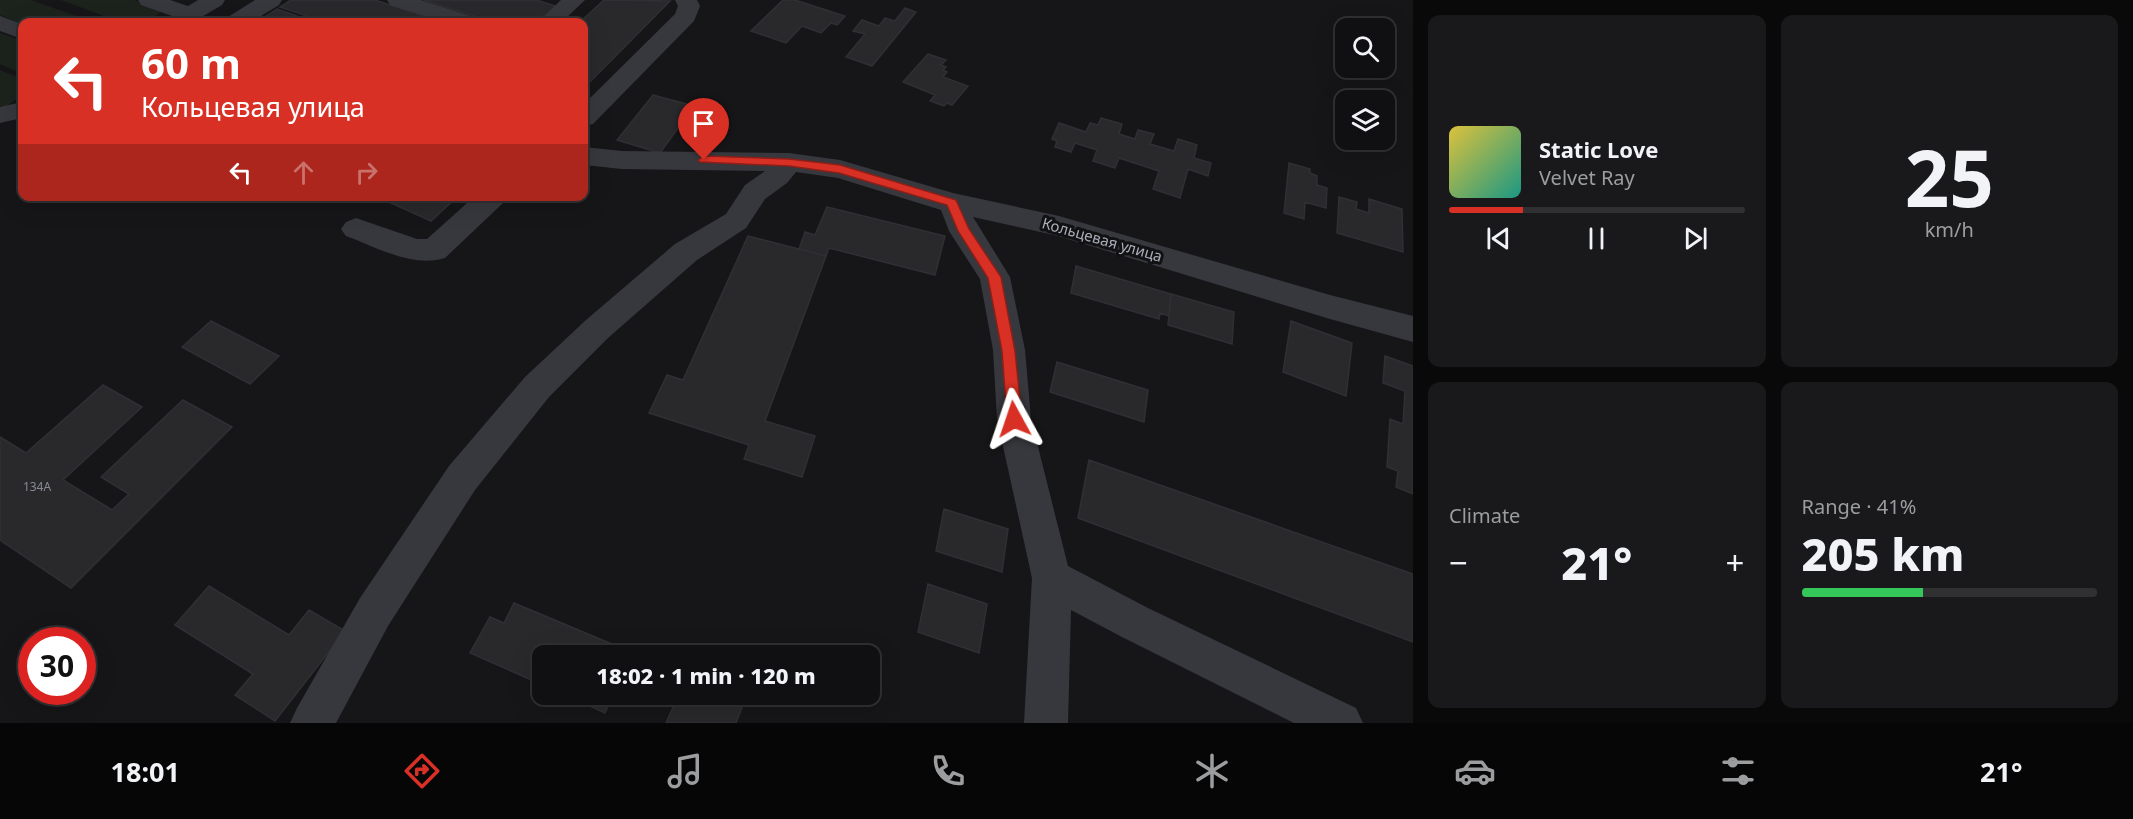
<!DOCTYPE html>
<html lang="en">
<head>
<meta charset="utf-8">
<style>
  body { margin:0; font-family:"Noto Sans",sans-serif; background:#19191b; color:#f1f3f6; height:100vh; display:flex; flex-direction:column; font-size:22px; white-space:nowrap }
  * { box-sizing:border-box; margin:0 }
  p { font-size:20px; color:#9c9d9f }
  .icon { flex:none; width:33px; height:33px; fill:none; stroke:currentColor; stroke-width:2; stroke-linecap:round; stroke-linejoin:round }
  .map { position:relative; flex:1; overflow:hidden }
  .panel { display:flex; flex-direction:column; gap:15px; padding:15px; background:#09090a; width:720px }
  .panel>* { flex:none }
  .guide { position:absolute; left:18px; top:18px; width:570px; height:183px; border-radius:12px; box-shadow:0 6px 24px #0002,0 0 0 2px #303032; background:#d93025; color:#fff; overflow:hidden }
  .tools { position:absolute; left:1335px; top:18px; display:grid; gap:12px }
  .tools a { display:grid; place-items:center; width:60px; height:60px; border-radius:12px; background:#101012; box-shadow:0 6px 24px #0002,0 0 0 2px #303032; font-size:30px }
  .speed { position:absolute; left:18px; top:627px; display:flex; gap:12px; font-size:30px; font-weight:700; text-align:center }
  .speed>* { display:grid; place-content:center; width:78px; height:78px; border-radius:50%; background:#101012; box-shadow:0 6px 24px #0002,0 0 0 2px #303032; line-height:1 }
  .speed .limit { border:9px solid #d22; background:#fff; color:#111 }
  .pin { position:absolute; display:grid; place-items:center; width:51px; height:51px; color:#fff; margin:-62px -26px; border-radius:50% 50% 50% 0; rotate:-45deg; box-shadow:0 0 6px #0007 }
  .pin .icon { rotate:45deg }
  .me { position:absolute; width:66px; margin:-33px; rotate:355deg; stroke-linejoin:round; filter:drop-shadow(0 0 4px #0008) }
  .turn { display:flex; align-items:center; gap:21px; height:126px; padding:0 24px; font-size:27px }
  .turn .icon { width:78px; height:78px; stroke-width:2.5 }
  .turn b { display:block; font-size:42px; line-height:51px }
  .lanes { display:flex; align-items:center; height:57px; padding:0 24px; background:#0003; justify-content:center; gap:30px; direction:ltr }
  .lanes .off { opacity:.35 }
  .big { font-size:45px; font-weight:800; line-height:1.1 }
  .panel .card { flex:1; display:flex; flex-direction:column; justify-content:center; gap:9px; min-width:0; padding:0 21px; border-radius:12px; background:#19191b }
  .panel .dial { align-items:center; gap:0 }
  .dial b { font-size:78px; line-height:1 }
  .song { display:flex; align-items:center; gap:18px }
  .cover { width:72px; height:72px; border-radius:9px; background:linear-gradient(135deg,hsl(50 70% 55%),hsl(170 70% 35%)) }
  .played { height:6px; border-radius:3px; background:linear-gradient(90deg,#d93025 25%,#303032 25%) }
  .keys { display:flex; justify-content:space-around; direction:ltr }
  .heat { display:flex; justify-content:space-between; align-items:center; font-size:33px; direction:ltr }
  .charge { height:9px; border-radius:4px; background:linear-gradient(90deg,#34c759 41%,#303032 0) }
  .panel .tiles { flex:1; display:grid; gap:15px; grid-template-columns:repeat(2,1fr) }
  .trip { position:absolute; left:532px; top:645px; width:348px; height:60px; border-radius:12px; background:#101012; box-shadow:0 6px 24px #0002,0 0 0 2px #303032; font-weight:800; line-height:60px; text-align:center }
  .tabs { display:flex; height:96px; justify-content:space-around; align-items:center; background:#060607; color:#9c9d9f }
  .tabs .icon { width:42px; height:42px }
  .tabs .on { color:#d93025 }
  .tabs b { font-size:27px; color:#f1f3f6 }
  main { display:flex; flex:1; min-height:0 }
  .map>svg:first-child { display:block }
  .green { fill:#1c231d }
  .building { fill:#29292c; stroke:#303034; stroke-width:1.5 }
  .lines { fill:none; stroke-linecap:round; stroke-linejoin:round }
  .minor { fill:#37383d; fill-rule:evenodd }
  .route { fill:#d93025; stroke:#8d1f18; stroke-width:1.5 }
  .labels { text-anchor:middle; stroke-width:6; stroke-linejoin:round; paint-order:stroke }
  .number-label { font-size:12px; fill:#888b94 }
  .street-label { font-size:15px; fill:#a8adb8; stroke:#111113 }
</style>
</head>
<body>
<main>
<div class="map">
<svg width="1413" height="723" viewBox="0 0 1413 723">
  <rect width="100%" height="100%" fill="#161618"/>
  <!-- green -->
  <path class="green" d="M0,0H31L93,22H22V24L0,15Z
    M61,0H134L164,10L146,22H120Z
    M0,33L22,41V74L0,64Z
    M0,70L22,79V95L4,108L0,106Z"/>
  <!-- building -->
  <path class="building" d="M291,0H375L442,22H325L280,7Z
    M424,0H536L556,6L537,22H493Z
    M604,0L670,1L584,88V22H580Z
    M783,0H795L845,16L837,25L831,23L821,33L802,26L786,43L751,31Z
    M905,8L916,12L872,66L846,57L865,34L853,31L862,20L879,26L885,18L895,21Z
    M277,9L314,22H257Z
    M928,54L946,60L941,65L946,67L943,70L947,72L943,77L968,86L952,105L947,103L944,106L930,101L935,95L903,82Z
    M653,95L694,106L660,153L617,140Z
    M1101,118L1122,124L1119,134L1135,139L1138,130L1154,134L1150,144L1174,151L1178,139L1197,145L1194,158L1211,163L1208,176L1188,169L1180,198L1153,189L1159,171L1119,158L1115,168L1093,161L1097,150L1075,143L1071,152L1055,147L1057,141L1052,139L1059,123L1086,132L1090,123L1098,125Z
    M1289,163L1310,169V173L1317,176V185L1327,188L1326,208L1305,202L1304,219L1284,213Z
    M398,196H458L431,221L391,203Z
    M1339,197L1357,202L1356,209L1369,213V199L1402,209L1403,252L1337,233Z
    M827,207L945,236L935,275L829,248L826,256L799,249L805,232L815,235Z
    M748,236L826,256L765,421L815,436L802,477L744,459L749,445L649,413L667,375L683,380Z
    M1076,266L1171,294L1169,316L1160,313L1159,319L1071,293Z
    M1171,294L1234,312L1232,344L1168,325Z
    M211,321L279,356L250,384L182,347Z
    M1291,321L1352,343L1346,396L1283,372Z
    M1385,356L1413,366V494L1396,487L1398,471L1387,467L1390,419L1403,424L1405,391L1383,383Z
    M1057,362L1148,390L1144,422L1050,392Z
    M103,385L142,407L63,480L112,510L129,494L101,477L183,400L232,427L71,588L0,540V437L26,453Z
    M1089,460L1413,574V642L1078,518Z
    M944,509L1008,529L1002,572L936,551Z
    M928,584L987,604L979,653L918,632Z
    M209,586L289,635L309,610L345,631L275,721L235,695L253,674L175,625Z
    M514,603L631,652L630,656H543V685L470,653L490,617L504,623Z
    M564,694H613L605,713Z
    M679,694H747L736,723H666Z"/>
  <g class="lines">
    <!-- minor -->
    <path class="minor" d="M138,0H170L188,6L198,0H225L222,5L193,22H167L172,16L141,5Z
      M255,0H282L279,5L251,22H225L228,17Z
      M387,0H421L474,17L478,22H444L390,5Z
      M561,0H585L562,22H538Z
      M675,0H697L700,6L694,21L593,124L584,126V104L675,14L678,6Z
      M0,16L22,24V39L0,31Z
      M22,102V118L0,123V107Z
      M584,147L622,151L789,153L840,160L953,193L1059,216L1330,295L1413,316V342L1330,319L1058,236L973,217L1010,277L1025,350L1031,419L1068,566L1148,608L1356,708L1363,723H1294L1120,636L1071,610L1068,723H1024L1032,578L997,419L993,350L980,279L949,231L941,210L838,178L796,172L787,183L765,199L746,228L697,260L608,338L549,397L475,490L388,626L336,723H290L297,708L360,598L449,466L525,377L586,320L675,244L726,214L745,185L765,171L622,169L584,165Z
      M475,196H507L503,203L445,258C412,268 376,247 346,236L341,229L346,222L356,218L417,239H427Z"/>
  </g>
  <!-- route -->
  <path class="route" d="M704,156L789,159L840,165L956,200L969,229L1001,277L1015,351L1022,419L1020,423L1014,425L1009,423L1007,419L1002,351L988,278L958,231L947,205L839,173L789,166L700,162L698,160Z"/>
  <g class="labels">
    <!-- number labels -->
    <g class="number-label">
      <text x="37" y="491">134А</text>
    </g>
    <!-- street labels -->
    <g class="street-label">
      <text transform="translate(1102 240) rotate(16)" y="5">Кольцевая улица</text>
    </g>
  </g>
</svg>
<div class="tools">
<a><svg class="icon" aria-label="search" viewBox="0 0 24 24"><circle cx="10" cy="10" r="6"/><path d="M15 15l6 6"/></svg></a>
<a><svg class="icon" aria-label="layers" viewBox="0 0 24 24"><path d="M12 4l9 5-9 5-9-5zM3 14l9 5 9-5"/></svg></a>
</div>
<div class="speed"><div class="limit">30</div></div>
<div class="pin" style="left:704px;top:160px;background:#d93025"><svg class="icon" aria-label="arrive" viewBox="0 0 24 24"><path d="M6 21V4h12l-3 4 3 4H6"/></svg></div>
<svg class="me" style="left:1014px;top:419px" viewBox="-20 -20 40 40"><path d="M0-17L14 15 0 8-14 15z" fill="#d93025" stroke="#fff" stroke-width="4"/></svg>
<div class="trip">18:02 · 1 min · 120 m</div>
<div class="guide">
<div class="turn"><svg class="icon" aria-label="left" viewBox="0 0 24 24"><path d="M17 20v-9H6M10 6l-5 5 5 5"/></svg><div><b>60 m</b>Кольцевая улица</div></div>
<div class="lanes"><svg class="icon" aria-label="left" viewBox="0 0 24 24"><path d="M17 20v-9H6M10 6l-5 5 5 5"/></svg><svg class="icon off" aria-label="ahead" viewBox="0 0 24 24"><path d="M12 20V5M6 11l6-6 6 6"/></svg><svg class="icon off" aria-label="right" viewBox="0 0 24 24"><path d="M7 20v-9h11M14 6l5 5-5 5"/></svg></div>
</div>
</div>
<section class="panel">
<div class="tiles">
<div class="card">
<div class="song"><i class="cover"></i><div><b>Static Love</b><p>Velvet Ray</p></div></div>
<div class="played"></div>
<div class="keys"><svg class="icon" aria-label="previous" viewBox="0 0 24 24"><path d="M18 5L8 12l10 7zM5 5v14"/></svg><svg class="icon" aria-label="pause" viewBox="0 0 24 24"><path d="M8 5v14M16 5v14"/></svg><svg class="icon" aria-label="next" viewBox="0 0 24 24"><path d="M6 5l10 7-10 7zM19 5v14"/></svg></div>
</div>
<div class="card dial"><b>25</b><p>km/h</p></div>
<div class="card"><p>Climate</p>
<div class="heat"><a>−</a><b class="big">21°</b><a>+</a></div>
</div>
<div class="card"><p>Range · 41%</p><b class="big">205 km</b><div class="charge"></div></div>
</div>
</section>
</main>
<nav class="tabs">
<b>18:01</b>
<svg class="icon on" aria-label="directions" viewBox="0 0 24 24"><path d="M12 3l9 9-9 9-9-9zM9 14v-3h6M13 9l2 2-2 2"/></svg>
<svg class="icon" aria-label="music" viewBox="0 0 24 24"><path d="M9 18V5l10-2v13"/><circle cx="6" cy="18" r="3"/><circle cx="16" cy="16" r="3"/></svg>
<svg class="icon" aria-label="phone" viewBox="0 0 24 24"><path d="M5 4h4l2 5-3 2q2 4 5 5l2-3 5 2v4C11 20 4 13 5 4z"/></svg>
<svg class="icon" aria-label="climate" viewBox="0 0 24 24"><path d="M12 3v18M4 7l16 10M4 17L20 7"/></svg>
<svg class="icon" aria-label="car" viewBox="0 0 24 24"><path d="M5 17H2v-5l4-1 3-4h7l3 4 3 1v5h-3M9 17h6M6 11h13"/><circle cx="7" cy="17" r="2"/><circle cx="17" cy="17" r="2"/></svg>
<svg class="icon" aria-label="filters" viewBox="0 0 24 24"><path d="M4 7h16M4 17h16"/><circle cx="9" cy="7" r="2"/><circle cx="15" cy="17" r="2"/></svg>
<b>21°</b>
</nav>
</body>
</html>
